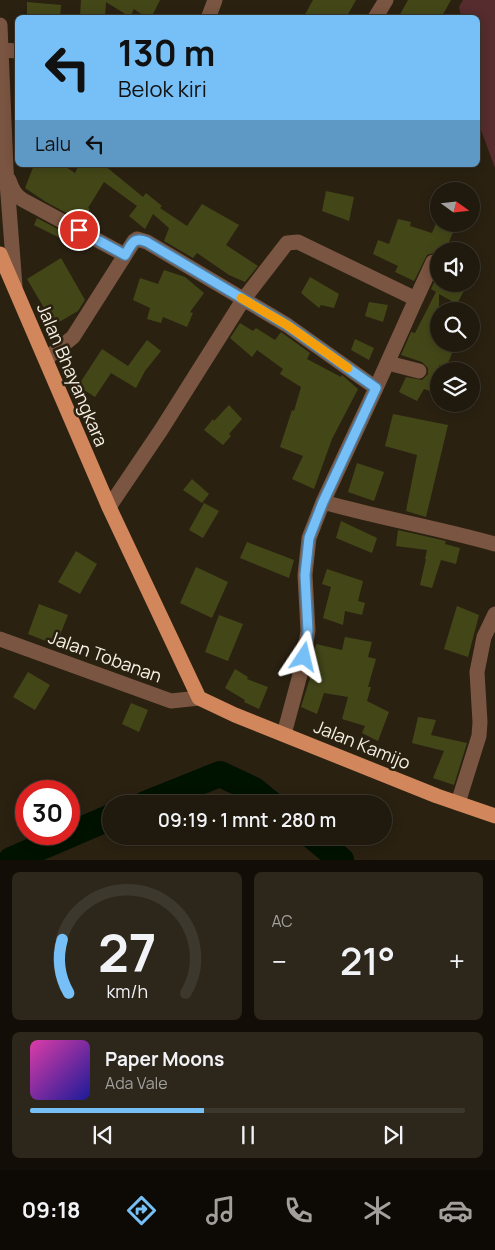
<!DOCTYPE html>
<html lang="id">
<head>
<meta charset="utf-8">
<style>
  body { margin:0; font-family:Manrope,sans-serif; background:#2d261b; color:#f1f3f6; height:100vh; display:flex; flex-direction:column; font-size:19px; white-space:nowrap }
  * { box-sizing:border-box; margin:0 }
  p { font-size:16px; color:#a2a09d }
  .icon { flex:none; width:28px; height:28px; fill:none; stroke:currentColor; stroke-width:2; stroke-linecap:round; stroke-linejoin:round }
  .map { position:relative; height:860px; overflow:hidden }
  .drawer { display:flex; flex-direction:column; gap:12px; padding:12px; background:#120e07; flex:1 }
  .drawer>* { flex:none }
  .top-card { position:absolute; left:15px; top:15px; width:465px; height:152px; border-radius:8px; box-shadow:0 2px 12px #0003,0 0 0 1px #3d382e; background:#76c0f7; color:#111; overflow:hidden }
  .needle { width:32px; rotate:105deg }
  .buttons { position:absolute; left:430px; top:182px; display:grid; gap:10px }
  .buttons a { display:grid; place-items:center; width:50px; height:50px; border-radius:50%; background:#20190d; box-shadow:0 2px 12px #0003,0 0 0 1px #3d382e; font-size:25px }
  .speed { position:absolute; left:15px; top:780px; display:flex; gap:10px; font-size:25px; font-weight:700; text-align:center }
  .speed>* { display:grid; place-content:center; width:65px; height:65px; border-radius:50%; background:#20190d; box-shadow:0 2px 12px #0003,0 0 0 1px #3d382e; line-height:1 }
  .speed .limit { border:8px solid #d22; background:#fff; color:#111 }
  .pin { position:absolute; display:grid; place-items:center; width:42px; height:42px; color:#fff; margin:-21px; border:2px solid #fff; border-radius:50%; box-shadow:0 1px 5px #0007 }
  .me { position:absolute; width:55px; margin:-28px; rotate:10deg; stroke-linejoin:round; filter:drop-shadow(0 0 4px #0008) }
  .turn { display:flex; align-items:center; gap:18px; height:105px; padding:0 20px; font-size:22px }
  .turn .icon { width:65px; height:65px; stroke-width:2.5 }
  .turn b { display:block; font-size:35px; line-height:42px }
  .then { display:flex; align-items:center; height:48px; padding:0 20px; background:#0003; gap:10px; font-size:19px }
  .big { font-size:38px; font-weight:600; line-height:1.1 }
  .drawer .tile { flex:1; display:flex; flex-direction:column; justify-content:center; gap:8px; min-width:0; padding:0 18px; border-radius:8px; background:#2d261b }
  .drawer .dial { align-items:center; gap:0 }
  .dial svg { height:130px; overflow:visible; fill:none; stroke:#3d382e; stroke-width:7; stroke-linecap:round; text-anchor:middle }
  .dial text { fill:#f1f3f6; stroke:none }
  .song { display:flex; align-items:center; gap:15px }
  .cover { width:60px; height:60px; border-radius:8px; background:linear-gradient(135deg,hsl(320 70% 55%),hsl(240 70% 35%)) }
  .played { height:5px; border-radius:2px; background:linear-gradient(90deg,#76c0f7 40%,#3d382e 40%) }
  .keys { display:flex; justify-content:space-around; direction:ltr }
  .heat { display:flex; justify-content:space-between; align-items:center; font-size:28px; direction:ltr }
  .drawer .tiles { flex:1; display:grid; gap:12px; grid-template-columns:1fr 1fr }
  .tile:last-child { grid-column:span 2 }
  .trip { position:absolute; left:102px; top:795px; width:290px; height:50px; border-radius:25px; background:#20190d; box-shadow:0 2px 12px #0003,0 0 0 1px #3d382e; font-weight:600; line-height:50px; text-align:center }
  .dock { display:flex; height:80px; justify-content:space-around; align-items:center; background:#0d0a05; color:#a2a09d }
  .dock .icon { width:35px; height:35px }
  .dock .on { color:#76c0f7 }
  .dock b { font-size:22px; color:#f1f3f6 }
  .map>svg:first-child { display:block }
  .green { fill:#562c2e }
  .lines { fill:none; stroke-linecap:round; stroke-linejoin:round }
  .river { stroke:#001200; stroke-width:26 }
  .building { fill:#434718 }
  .minor { stroke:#7a5541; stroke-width:15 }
  .major { stroke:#d1865c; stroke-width:15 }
  .route-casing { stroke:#4d7da1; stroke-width:12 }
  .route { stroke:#76c0f7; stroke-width:9 }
  .slow { stroke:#f59e0b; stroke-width:9 }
  .labels { text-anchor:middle; stroke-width:5; stroke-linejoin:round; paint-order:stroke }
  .street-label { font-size:18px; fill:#f6f0e5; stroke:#2a2111 }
</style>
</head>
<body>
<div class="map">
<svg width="495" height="860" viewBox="0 0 495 860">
  <rect width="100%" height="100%" fill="#2a2111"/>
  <!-- green -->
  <path class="green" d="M463,0H495V168L478,122V18L461,17L459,7Z"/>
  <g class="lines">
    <!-- river -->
    <path class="river" d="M145,804L220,774L254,790L271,804
      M312,836L341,860
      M11,860L111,817"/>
  </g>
  <!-- building -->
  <path class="building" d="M81,0H160L151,18H147L134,9L130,17L106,2L105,18L80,16Z
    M313,0H356L346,18H303Z
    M408,0H451L441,18H398Z
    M27,2L61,5L60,18H27Z
    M34,165H63L75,173L79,165H104L143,197L146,193L162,206L160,208L187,226L202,204L239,225L226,245L258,266L245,282L229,275L197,253L193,258L164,241L169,228L153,214L145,229L129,216L137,206L104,182L88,208L90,209L83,222L46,202L25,188Z
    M326,191L354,197L349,221L322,211Z
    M37,218L67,234L64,240L34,225Z
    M398,219L411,222L410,226L432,233L437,221L439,224H444L455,228L445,251H439V255L433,253L427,255L414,281L395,272L398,266L373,254L378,240L389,244Z
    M61,258L85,300L78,311L54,325L27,279Z
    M164,270L185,277L204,293L190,312L193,313L187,327L163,317L161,323L147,319L150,308L133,300L140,278L158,284Z
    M439,272V284H459L466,287L457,304L439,294V344H449L455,346L446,368L439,365V394L424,389L417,401L399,392L406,377L422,380L428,374V368L422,362L401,355L411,332L415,333L436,292L431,289Z
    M310,277L339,294L334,308L321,305L319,308L301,293Z
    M369,302L388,305L383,322L365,316Z
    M240,323L253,331L256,328L275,340L281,332L310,353L307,359L341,377L342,375L358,389L332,439L314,489L292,479L303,456L280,447L292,410L294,411L301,387L280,374L283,369L257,350L252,357L230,338Z
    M355,339L374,348L369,360L351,350Z
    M147,340L161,351L145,371L136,388L111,373L95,397L78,386L102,349L128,366Z
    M229,405L242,419L229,434L231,436L223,445L204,430L213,419L214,421Z
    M393,414L448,425L426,517L406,511L417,455L385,446Z
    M357,463L384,472L374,501L348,492Z
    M192,479L209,494L202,503L183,490Z
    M204,503L219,511L203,538L189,530Z
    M341,521L377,538L372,553L336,538Z
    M398,530L446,541L445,544L460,548L456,564L441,560L432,588L420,585L426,559H425L427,550L396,546Z
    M247,542L294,560L289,578L240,558Z
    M76,551L97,564L80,594L58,582Z
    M196,567L228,582L212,618L180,603Z
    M327,569L363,581L358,601L365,603L362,615L345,611L343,625L323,618L331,587L322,584Z
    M39,604L68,615L56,645L28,634Z
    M457,606L479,615L468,657L444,649Z
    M219,615L243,624L228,661L205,652Z
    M345,637L372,642L368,657L376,659L368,687H371L367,701L389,712L378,741L362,733L365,726L342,719L348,697L324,693L317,714L301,707L316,659L313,658L316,644L342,650Z
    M235,669L248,677L247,679L268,687L259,709L244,702L245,700L225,688Z
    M28,672L50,685L35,710L13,697Z
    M131,703L148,710L139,732L122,724Z
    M418,717L436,720L431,735L467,743L454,785L433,778L444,751L412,743Z"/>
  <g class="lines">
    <!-- minor -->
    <path class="minor" d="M211,18L209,16L215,0
      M375,18L386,0
      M0,25L6,169L15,286
      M1,50L18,51
      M9,180C12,189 15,195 23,200L125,255
      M416,299L433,262
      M46,359L73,337L134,241L137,239L147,242L287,325L376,388L323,502L309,538L305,575L308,631L301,671L284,734
      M388,363L419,371
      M323,502C380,518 438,528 495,544
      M109,507L161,430L243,300L287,243L298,242L416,299L376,388
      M0,639L171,701L199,698
      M458,803L479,736L480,722L477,672L484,637L495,614"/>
    <!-- major -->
    <path class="major" d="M0,254L109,507L199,698L235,715L437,796L495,816"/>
  </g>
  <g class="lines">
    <defs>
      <path id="route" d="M79,230L125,255C132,244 133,236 147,242L287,325L376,388L323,502L309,538L305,575L308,631L304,657"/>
    </defs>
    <!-- route casing -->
    <use href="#route" class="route-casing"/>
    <!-- route -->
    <use href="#route" class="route"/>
    <!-- slow -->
    <path class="slow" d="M241,298L287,325L348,368"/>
  </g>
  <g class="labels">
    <!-- street labels -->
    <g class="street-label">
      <text transform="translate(72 375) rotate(67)" y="6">Jalan Bhayangkara</text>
      <text transform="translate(105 657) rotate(20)" y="6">Jalan Tobanan</text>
      <text transform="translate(362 745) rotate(22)" y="6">Jalan Kamijo</text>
    </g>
  </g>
</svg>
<div class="buttons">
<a><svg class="needle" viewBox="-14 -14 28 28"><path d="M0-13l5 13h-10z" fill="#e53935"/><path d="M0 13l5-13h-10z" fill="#a2a09d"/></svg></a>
<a><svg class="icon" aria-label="sound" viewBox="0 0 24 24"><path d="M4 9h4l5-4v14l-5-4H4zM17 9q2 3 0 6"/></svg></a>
<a><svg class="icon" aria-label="search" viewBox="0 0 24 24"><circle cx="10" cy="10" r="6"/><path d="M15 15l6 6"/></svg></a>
<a><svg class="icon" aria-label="layers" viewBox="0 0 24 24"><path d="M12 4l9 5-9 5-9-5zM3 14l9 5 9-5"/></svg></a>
</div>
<div class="speed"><div class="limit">30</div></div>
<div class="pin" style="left:79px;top:230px;background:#d93025"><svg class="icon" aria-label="arrive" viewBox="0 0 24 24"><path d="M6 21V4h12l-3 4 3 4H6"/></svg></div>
<svg class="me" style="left:304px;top:657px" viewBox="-20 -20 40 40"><path d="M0-17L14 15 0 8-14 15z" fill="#76c0f7" stroke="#fff" stroke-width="4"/></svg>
<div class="trip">09:19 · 1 mnt · 280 m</div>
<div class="top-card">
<div class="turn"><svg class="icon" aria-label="left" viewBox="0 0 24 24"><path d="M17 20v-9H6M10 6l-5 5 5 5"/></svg><div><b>130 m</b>Belok kiri</div></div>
<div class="then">Lalu<svg class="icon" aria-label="left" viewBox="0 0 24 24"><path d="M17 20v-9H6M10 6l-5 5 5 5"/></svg></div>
</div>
</div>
<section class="drawer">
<div class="tiles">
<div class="tile dial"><svg viewBox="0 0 100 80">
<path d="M14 69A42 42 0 1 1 86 69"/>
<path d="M14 69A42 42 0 0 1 10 36" stroke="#76c0f7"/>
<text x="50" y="56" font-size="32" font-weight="700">27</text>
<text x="50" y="72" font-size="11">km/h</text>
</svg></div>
<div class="tile"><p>AC</p>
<div class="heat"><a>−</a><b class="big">21°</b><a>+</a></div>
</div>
<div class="tile">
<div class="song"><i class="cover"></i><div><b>Paper Moons</b><p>Ada Vale</p></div></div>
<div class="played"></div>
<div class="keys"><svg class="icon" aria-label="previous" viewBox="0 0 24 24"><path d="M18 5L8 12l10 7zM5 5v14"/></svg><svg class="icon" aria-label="pause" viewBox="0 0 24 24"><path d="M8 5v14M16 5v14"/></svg><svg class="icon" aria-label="next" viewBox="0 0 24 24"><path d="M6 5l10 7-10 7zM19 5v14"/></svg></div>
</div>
</div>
</section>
<nav class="dock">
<b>09:18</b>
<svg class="icon on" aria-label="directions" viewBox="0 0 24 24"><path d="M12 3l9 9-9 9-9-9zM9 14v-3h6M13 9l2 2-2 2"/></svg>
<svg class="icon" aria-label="music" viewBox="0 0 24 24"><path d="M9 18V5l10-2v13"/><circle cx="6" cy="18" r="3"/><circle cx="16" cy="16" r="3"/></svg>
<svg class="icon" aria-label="phone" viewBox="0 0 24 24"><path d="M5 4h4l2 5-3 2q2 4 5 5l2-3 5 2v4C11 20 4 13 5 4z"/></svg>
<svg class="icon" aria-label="climate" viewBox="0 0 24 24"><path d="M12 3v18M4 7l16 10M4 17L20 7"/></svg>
<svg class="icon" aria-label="car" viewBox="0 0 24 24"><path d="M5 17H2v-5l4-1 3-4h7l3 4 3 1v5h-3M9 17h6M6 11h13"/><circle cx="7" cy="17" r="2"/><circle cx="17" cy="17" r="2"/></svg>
</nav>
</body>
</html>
